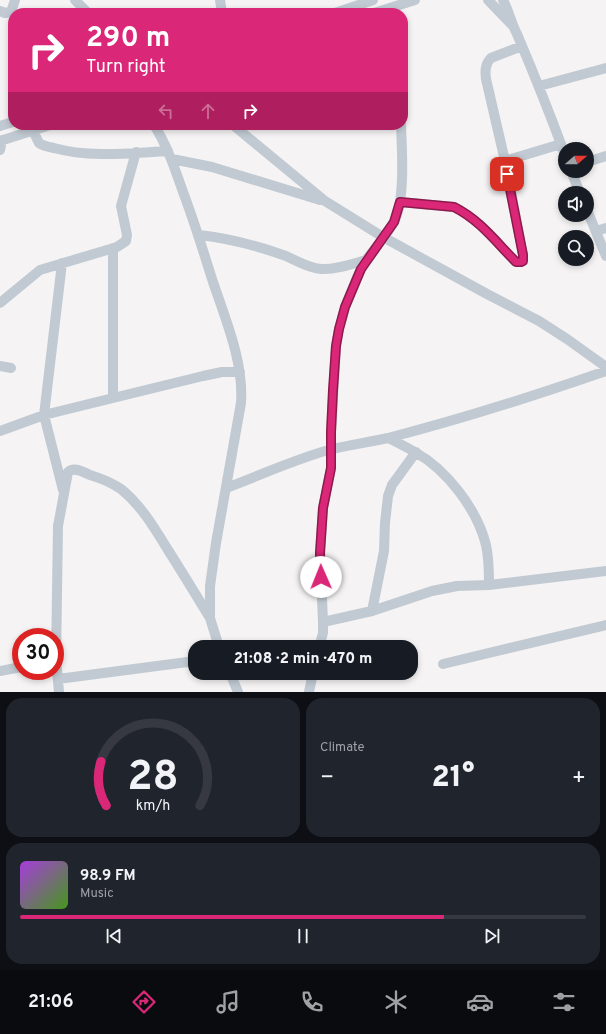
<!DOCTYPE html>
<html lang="en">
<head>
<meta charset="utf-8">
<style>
  body { margin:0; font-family:Overpass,sans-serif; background:#20242c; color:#f1f3f6; height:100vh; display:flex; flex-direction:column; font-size:15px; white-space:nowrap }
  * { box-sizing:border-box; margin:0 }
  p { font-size:13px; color:#9ea1a6 }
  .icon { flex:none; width:22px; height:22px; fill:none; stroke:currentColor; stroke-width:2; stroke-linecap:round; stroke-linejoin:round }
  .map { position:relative; height:692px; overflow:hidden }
  .panel { display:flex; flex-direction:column; gap:6px; padding:6px; background:#0d0f14; flex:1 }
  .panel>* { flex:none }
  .guide { position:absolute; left:8px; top:8px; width:400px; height:122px; border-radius:16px; box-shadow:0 2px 6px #0003; background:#db2777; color:#fff; overflow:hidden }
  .needle { width:26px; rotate:70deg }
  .controls { position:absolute; left:558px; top:142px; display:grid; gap:8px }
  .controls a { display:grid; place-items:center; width:36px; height:36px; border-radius:50%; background:#171b24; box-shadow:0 2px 6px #0003; font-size:20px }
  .speed { position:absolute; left:12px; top:628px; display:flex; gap:8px; font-size:20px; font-weight:700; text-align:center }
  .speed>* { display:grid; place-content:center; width:52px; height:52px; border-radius:50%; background:#171b24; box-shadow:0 2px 6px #0003; line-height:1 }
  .speed .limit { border:6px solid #d22; background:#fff; color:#111 }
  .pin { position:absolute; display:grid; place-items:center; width:34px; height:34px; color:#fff; margin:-17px; border-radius:8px; box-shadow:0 2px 6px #0006 }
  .me { position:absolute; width:44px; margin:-22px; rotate:359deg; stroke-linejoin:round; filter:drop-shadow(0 0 3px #0008) }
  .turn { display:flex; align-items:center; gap:14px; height:84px; padding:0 12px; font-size:18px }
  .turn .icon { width:52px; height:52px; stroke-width:2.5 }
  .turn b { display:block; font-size:28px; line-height:34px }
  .lanes { display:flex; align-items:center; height:38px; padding:0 12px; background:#0003; justify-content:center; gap:20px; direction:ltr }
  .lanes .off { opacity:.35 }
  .big { font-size:30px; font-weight:800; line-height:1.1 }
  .panel .tile { flex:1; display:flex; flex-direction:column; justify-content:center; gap:6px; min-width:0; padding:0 14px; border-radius:16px; background:#20242c }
  .panel .dial { align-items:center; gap:0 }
  .dial svg { height:104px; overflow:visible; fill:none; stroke:#363941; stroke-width:7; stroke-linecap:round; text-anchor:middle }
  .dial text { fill:#f1f3f6; stroke:none }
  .song { display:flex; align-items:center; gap:12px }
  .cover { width:48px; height:48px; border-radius:6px; background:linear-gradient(135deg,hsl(280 70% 55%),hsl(100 70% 35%)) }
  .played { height:4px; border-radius:2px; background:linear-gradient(90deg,#db2777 75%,#363941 75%) }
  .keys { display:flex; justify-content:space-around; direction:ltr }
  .heat { display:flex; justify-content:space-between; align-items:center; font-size:22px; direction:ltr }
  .panel .tiles { flex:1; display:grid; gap:6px; grid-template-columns:1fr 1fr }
  .tile:last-child { grid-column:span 2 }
  .trip { position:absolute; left:188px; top:640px; width:230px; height:40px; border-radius:16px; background:#171b24; box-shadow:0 2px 6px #0003; font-weight:800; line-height:40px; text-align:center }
  .tabs { display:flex; height:64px; justify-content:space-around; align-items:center; background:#090b0e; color:#9ea1a6 }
  .tabs .icon { width:28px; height:28px }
  .tabs .active { color:#db2777 }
  .tabs b { font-size:18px; color:#f1f3f6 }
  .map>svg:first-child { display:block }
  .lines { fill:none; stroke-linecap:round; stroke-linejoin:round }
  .minor { stroke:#c1cad2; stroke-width:10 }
  .route-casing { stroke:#8e194d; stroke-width:10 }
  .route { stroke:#db2777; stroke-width:7 }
</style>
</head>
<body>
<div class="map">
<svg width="606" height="692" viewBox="0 0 606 692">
  <rect width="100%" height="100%" fill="#f5f3f3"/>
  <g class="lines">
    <!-- minor -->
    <path class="minor" d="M75,0L88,13
      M220,0L222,13
      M488,0L513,26
      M503,0C509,11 511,23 517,34C534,74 550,114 565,155
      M0,11L5,13L11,12L15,0
      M335,13L373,0
      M374,13L415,0
      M539,86L606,68
      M30,125L39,143C43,146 49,147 54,148C90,158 130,153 168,151
      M154,125C167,145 175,169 183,192C194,221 203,250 212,279C225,318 244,362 241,403L216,543L210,586V618L219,647
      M233,125L325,201L383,237L487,294L539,321L567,339L606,367
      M0,126L13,122
      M0,141L50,125
      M0,150L2,140
      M172,159L212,167L320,200
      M505,161L561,144
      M587,162L606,156
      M571,171L580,193
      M400,202L454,207C480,220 496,242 516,262H521L523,261V255L505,161L486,79C485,71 485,64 491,58L522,46
      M587,210L606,256
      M596,231L606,228
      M199,235C228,238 258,246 286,256C297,261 308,268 321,269C335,270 352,264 366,260C376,247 388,234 395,220C405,198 402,150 401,125
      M62,263L44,415L63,490
      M0,303L40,270L117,247L126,241L127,235L121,206L136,152
      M0,366L11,368
      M113,398V248
      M0,431L44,415L113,398L203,376L222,372H240
      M388,438C397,442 406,447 415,452C447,470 477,509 486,545C489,558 489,572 489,585
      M226,488C261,475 295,459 332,449C350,445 369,442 388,438C462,419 534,396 606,371
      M372,611L384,551L385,523L388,496L392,485L416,452
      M323,622L320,553L323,508L331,468V432L336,346L339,329L345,307L357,277L366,260
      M319,647L323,633V622L372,611L432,591L457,586L489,585L606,571
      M443,664L606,625
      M0,671L21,667
      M230,673L238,692
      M58,679L195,661
      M59,692L56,660L58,526L68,472C74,466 83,472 90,475C100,478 112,483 121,489C141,505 155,529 168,550C182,572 196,595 210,618
      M309,692L313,673"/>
  </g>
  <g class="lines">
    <defs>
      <path id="route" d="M321,577L320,553L323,508L331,468V432L333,390L336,346L339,329L345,307L361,269L394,222L400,202L454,207C480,220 496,242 516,262H521L523,261V255L507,174"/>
    </defs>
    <!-- route casing -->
    <use href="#route" class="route-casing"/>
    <!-- route -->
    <use href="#route" class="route"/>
  </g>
</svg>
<div class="controls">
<a><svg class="needle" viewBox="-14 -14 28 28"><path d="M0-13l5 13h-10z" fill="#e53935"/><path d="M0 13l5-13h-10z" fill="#9ea1a6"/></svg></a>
<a><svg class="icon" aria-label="sound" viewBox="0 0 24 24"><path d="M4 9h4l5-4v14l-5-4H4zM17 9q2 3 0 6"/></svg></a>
<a><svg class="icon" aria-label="search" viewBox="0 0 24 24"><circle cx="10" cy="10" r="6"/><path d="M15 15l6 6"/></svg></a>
</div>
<div class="speed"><div class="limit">30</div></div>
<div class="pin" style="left:507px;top:174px;background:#d93025"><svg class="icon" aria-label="arrive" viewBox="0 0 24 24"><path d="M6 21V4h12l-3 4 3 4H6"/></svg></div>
<svg class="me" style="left:321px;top:577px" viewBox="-20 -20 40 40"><circle r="19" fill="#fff"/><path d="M0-13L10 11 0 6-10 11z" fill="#db2777"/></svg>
<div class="trip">21:08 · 2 min · 470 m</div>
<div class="guide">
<div class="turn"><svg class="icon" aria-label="right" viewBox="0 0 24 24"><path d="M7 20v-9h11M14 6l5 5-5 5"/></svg><div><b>290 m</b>Turn right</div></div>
<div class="lanes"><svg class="icon off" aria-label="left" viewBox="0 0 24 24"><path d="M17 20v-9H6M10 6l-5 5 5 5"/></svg><svg class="icon off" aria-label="ahead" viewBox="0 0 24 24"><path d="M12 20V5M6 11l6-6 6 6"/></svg><svg class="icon" aria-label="right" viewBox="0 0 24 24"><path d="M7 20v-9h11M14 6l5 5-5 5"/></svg></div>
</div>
</div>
<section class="panel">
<div class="tiles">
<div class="tile dial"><svg viewBox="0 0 100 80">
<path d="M14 69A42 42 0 1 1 86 69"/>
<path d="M14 69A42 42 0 0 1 10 35" stroke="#db2777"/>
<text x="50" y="56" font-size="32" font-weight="700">28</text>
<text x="50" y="72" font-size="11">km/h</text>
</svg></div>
<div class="tile"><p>Climate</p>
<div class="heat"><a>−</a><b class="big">21°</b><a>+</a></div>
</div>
<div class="tile">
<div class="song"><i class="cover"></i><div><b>98.9 FM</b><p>Music</p></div></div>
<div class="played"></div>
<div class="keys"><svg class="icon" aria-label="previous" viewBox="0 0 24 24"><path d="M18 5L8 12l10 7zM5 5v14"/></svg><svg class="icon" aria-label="pause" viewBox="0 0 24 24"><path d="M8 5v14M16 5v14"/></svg><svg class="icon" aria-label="next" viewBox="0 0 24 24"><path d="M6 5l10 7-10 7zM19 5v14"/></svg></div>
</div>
</div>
</section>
<nav class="tabs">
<b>21:06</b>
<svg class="icon active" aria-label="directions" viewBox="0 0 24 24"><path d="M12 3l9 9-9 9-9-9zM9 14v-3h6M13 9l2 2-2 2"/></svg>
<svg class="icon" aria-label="music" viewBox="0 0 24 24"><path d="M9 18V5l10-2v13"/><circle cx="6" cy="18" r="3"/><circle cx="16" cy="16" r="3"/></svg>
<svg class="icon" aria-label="phone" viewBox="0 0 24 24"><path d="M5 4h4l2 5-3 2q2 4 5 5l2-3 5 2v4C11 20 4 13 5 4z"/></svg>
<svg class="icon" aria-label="climate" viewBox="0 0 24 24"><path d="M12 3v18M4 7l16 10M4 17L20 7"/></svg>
<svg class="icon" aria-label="car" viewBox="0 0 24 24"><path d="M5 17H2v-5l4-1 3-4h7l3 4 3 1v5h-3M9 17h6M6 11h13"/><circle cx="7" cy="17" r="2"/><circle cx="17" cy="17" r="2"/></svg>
<svg class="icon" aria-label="filters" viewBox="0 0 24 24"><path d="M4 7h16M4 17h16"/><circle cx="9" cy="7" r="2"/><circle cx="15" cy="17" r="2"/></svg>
</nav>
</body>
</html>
